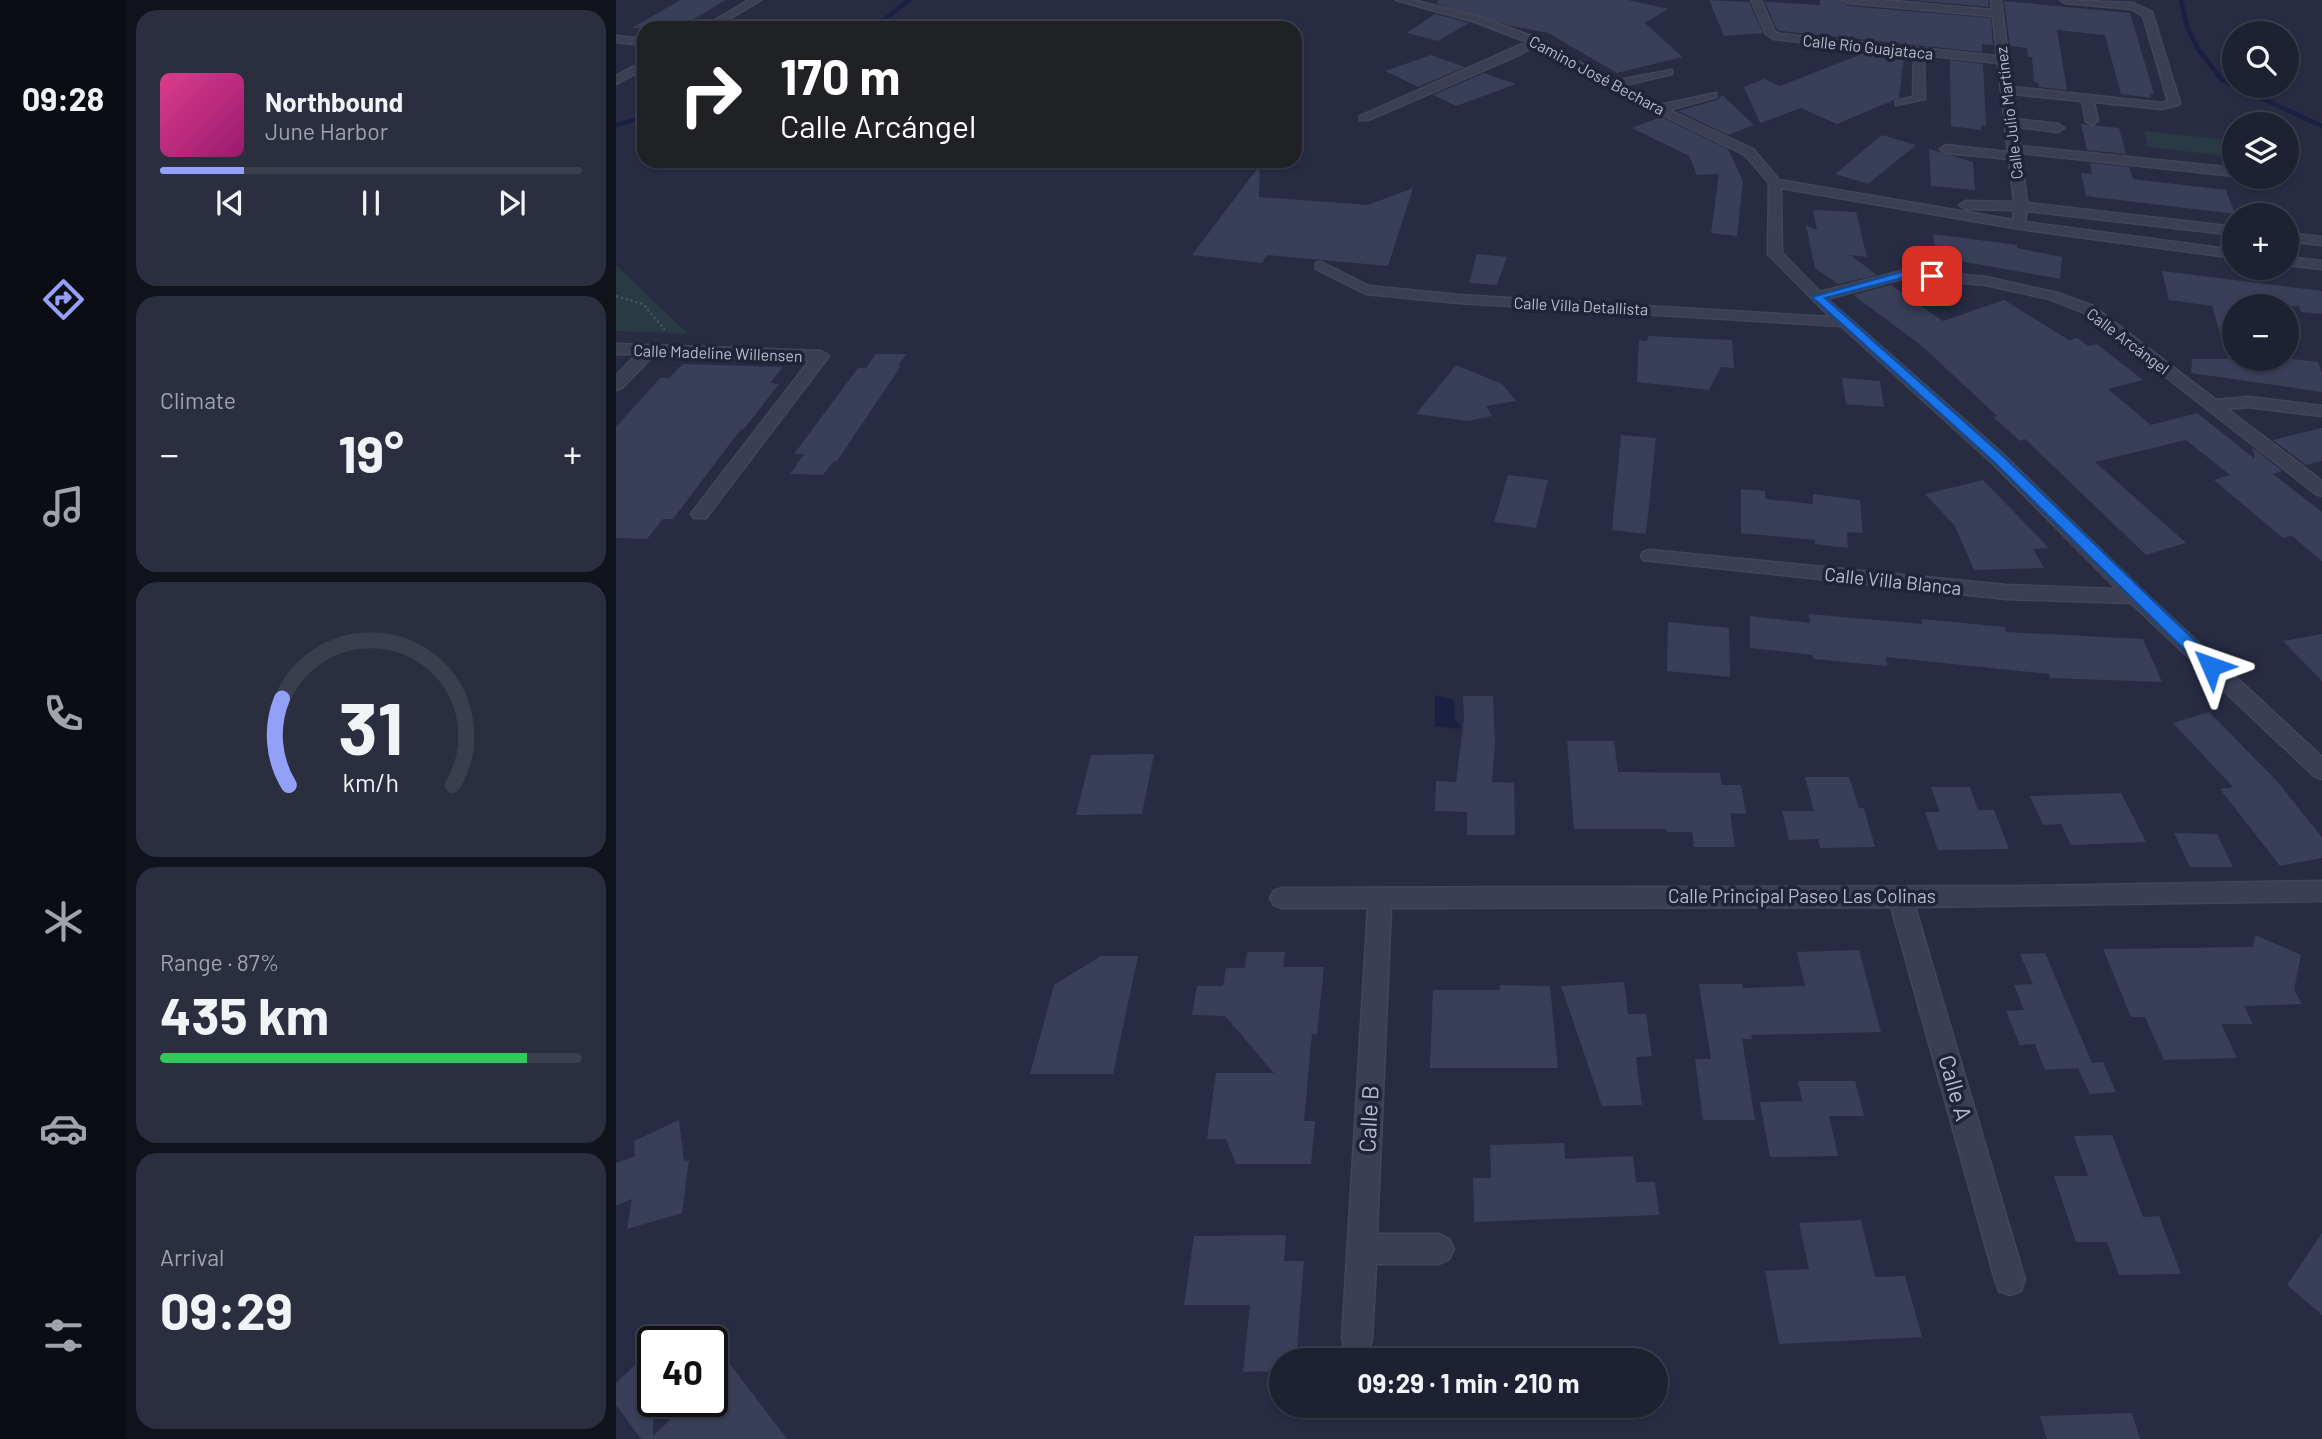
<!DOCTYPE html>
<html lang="en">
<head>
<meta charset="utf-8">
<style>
  body { margin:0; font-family:Barlow,sans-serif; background:#2a2e3e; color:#f1f3f6; height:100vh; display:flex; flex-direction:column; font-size:26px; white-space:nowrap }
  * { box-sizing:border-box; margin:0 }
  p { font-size:23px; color:#a0a3ac }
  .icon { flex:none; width:38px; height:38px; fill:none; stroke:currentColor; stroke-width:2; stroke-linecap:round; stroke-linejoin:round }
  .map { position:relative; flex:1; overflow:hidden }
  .side { display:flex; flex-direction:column; gap:10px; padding:10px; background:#10121c; width:490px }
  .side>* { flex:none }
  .banner { position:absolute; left:21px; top:21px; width:665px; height:147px; border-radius:21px; box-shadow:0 2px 5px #0004,0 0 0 2px #3b3e4d; background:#202124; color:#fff; overflow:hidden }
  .fabs { position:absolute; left:1606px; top:21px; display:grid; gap:14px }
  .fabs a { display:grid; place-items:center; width:77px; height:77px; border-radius:50%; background:#1d2132; box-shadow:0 2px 5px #0004,0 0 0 2px #3b3e4d; font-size:35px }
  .speed { position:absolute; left:21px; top:1326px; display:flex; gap:14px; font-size:35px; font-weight:700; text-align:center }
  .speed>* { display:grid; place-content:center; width:91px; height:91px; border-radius:50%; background:#1d2132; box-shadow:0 2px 5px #0004,0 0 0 2px #3b3e4d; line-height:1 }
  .speed .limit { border:4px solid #111; border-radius:10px; background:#fff; color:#111 }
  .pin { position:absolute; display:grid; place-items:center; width:60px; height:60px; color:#fff; margin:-30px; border-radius:14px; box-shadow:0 4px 10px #0006 }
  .me { position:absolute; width:77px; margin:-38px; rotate:313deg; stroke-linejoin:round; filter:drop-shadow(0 0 5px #0008) }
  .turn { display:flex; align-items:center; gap:24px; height:147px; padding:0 28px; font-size:32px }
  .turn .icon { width:91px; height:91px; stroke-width:2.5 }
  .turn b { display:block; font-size:49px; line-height:60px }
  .big { font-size:52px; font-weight:700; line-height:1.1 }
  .side .widget { flex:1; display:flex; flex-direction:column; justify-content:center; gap:10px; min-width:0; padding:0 24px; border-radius:21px; background:#2a2e3e }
  .side .dial { align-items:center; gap:0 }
  .dial svg { height:182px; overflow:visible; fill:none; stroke:#3b3e4d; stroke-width:7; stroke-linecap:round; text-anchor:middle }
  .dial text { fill:#f1f3f6; stroke:none }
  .song { display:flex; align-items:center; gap:21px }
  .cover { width:84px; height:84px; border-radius:10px; background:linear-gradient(135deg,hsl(330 70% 55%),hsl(320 70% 35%)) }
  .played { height:7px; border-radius:4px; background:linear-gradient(90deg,#92a0f8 20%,#3b3e4d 20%) }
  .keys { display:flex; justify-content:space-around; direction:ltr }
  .heat { display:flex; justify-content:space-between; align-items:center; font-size:38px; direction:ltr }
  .charge { height:10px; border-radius:5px; background:linear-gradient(90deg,#34c759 87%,#3b3e4d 0) }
  .trip { position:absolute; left:653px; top:1348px; width:399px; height:70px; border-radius:35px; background:#1d2132; box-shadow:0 2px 5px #0004,0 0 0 2px #3b3e4d; font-weight:700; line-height:70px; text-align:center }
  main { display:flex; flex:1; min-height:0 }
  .dock { display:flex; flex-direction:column; width:126px; justify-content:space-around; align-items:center; background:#0c0d14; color:#a0a3ac }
  .dock .icon { width:49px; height:49px }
  .dock .current { color:#92a0f8 }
  .dock b { font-size:32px; color:#f1f3f6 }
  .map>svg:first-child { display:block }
  .green { fill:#293a44 }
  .water { fill:#192042 }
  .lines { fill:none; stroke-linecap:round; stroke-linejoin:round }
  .stream { stroke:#192042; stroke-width:4.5 }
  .building { fill:#393f59 }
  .minor-casing { stroke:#424659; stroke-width:3 }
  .path { stroke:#42535c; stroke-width:2.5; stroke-dasharray:2.5 2.5; stroke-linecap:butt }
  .minor { fill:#3b3f53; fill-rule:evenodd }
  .route { fill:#1a73e8; stroke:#114b97; stroke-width:2 }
  .labels { text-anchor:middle; stroke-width:7; stroke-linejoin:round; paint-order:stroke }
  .far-street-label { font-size:16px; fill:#b9bccc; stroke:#202438 }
  .street-label { font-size:19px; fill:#b9bccc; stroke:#202438 }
  .near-street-label { font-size:23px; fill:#b9bccc; stroke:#202438 }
</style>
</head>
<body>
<main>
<nav class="dock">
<b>09:28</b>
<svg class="icon current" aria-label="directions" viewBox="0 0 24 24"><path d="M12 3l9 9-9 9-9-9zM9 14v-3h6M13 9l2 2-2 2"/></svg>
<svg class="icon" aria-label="music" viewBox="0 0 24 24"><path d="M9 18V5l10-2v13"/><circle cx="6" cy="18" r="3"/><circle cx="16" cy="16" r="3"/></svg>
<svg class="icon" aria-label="phone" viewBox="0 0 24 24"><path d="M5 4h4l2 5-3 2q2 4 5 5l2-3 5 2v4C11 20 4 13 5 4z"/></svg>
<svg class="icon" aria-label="climate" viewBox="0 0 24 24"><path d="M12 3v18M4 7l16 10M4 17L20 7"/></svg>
<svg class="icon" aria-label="car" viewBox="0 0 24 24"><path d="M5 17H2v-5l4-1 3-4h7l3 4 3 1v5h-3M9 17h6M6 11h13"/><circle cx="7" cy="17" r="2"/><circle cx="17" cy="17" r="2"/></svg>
<svg class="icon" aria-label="filters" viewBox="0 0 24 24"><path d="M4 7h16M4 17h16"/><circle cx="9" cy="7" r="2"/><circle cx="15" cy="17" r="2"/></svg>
</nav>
<section class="side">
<div class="widget">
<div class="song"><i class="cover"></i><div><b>Northbound</b><p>June Harbor</p></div></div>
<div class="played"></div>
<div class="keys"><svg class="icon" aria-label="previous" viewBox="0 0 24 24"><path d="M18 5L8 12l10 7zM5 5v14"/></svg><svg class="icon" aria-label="pause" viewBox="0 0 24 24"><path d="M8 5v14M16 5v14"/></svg><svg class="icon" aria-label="next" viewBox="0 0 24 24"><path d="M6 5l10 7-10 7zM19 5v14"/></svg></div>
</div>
<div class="widget"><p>Climate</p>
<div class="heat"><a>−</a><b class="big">19°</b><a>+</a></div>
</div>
<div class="widget dial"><svg viewBox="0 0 100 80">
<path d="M14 69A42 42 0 1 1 86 69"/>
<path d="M14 69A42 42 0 0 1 11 31" stroke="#92a0f8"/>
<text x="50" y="56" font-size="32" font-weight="700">31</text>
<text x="50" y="72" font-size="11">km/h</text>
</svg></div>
<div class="widget"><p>Range · 87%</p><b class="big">435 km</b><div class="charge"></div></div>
<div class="widget"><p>Arrival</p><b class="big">09:29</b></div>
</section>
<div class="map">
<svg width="1706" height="1439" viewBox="0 0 1706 1439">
  <rect width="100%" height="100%" fill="#272c43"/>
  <!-- green -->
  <path class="green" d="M1528,131L1604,139L1610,156L1532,147Z
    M0,265L72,334L0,331Z"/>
  <!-- water -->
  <path class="water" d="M819,695L838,700L839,720L845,726L842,729L819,726Z"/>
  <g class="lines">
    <!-- stream -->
    <path class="stream" d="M1565,0L1571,27L1582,49L1606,80L1706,126
      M258,28L293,0
      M0,125L28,117"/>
  </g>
  <!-- building -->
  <path class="building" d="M64,0H110L62,28H16Z
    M822,0H1012L1052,9L1029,23L1066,57L1001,73L932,33L896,26L821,4Z
    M1093,0L1133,2L1147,33L1108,36Z
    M1204,0H1225L1232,6L1375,18L1377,45L1366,44V52L1165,31L1161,30L1149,2L1204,5Z
    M1295,0H1372L1373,7Z
    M1388,1L1514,13L1538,94L1534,93L1535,98L1505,94L1489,35L1441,30L1451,90L1423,87V83L1418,82L1416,57H1412L1411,48L1394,46Z
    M819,14L853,23L822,41L791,33Z
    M1251,52L1288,56L1283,98L1221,124L1185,108L1144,123L1128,87L1148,79L1164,86Z
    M815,55L849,67L802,87L769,71Z
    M1334,60L1367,64L1370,126L1365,125V130L1335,126Z
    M868,73L900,84L840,106L817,95Z
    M1106,95L1138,125L1112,135L1062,111L1101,100Z
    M1045,117L1112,149L1127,181L1121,236L1095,233L1103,174L1081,175L1073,156L1016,128Z
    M1465,124L1503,128L1510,154L1471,150Z
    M1266,135L1300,145L1252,184L1219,174Z
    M1313,149L1357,162L1359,190L1315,186Z
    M1474,163L1513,167L1517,179L1610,190L1619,214L1470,196L1465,173L1476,174Z
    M644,165L643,197L752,205L797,188L772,266L651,255L646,263L576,255Z
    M1197,210L1240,212L1251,257L1234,255L1261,275L1222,284L1199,268L1190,225L1201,230Z
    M1317,234L1401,245V248L1446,257L1444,279L1321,257Z
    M861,254L891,257L881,285L853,283Z
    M1546,271L1706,291V314L1685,312L1683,306H1619V359H1676L1702,362L1706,373V392L1575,373L1576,359H1612L1596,306L1553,300Z
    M1275,285L1327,321L1388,300L1453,340L1461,338L1472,346L1481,344L1527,380L1492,389L1535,425L1581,413L1639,459L1636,447L1666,471L1657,474L1706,512V561L1676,536L1667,538L1598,480L1614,475L1570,440L1479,462L1570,543L1530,555L1409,439L1404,441L1377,417L1381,416L1305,345L1237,295Z
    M1032,336L1116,340L1118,368L1105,367L1093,390L1021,382L1023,340L1031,341Z
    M260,354H290L282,366H285L221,461H218L207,475L174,474L188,454H178L242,368H250Z
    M67,364L167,367L154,383L163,384L128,429H125L57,519H47L31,539L0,538V427L44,378H53Z
    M840,365L886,384L900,401L870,406L876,416L852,421L800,414Z
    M1226,378L1264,381L1268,407L1230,404Z
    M1706,428V461L1690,465L1657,440Z
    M1005,435L1040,438L1030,534L996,530Z
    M892,475L932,480L920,528L878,522Z
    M1367,480L1433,548L1417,549L1428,568L1358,570L1339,526L1309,494Z
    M1125,489L1149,491V499L1197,504V494L1244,500L1247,533L1231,532L1232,548L1199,544V540L1125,533Z
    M1193,614L1306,624V619L1389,627L1390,632L1527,639L1546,682L1434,678L1433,674L1270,657L1271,666L1197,659V655L1134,648V616L1194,623Z
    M1052,622L1113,628L1114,677L1051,671Z
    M1706,634V681L1667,641Z
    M847,696H877L879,743L876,782L898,783L899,835H851V812L819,811L820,781L840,782L848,719Z
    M1593,712L1659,779L1706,837V858L1664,866L1604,789L1617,787L1557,723Z
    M951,741H998L1002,772L1104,773L1106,785H1125L1130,814L1114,813L1119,847H1078L1076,832H1051L1050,829H958Z
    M538,754L526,814L460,815L475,755Z
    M1189,777H1233L1243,808H1248L1259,847L1204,848L1202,839L1173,840L1166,811H1198Z
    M1315,787H1354L1362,810H1378L1393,849L1322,850L1309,812H1324Z
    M1505,793L1530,842L1455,845L1445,824L1427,825L1414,796Z
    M1558,833L1601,834L1617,867H1574Z
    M1639,935L1685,955L1678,990L1686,1004L1628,1006L1637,1024H1605L1621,1058L1548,1060L1529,1017H1515L1487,949L1637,947Z
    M1243,950L1265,1032L1135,1035L1136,1039H1126L1139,1120H1087L1079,1059H1095L1083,984H1126L1127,988L1189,986L1181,952Z
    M631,952H669L667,967H708L701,1034H696L688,1121H699L695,1164H620L610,1139H591L600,1073H658L609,1016L576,1015L581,986H607L610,968H629Z
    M1429,953L1476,1063L1487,1062L1500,1092L1474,1094L1462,1068L1429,1070L1419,1044L1404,1045L1390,1011L1408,1010L1398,985L1417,984L1404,954Z
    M485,956H522L497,1074H414L438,985Z
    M1008,982L1012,1014H1030L1036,1056L1020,1057L1026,1105L986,1106L945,986Z
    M884,985L934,986L942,1068H814L817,990H884Z
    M1182,1081H1239L1248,1116H1213L1222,1156L1154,1157L1144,1102L1186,1101Z
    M63,1120L68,1161L73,1160L66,1213L11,1229L16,1199L0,1206V1163L19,1156L18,1141Z
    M1496,1135L1527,1217L1543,1216L1565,1274L1503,1275L1491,1242H1460L1438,1176H1472L1458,1136Z
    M948,1143L949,1159L1017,1156L1020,1182H1039L1043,1215L858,1222L857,1178H875L874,1145Z
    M1245,1220L1259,1277L1289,1276L1306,1337L1163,1344L1149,1271L1193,1269L1183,1223Z
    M1706,1233V1315L1671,1285Z
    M670,1235L668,1261H688L680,1360H665V1371L627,1372L634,1305H568L578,1236Z
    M37,1348V1436L73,1402H96V1379L113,1363L171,1439H25L0,1405V1383Z
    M1516,1413L1524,1439H1431L1424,1416Z"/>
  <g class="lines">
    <defs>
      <path id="minor" d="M133,0H145L98,28H86Z
        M780,0H797L867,18L923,39L997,81L1056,70V74L1005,86L1044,105L1100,93V97L1053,110L1137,149L1163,180L1397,220L1398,210L1350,209L1343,205L1350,201L1398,202L1393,159L1330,153L1324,149L1330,145L1392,152L1382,63L1308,55L1309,99L1280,105V101L1297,97L1298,54L1158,39L1150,34L1135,0H1145L1159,32L1164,34L1381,56L1377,16L1232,3L1227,0H1266L1376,10L1375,0H1385L1396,87L1546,103L1552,101L1527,16L1515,9L1449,3L1444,0L1517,3L1536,12L1564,103L1562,105L1546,109L1478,102L1482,121L1476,125L1470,121L1466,101L1397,94L1400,119L1442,124L1448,128L1442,132L1401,127L1404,146L1619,168V176L1405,153L1411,203L1619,227V235L1411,211L1409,222L1619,250V258L1404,229L1165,188L1166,253L1204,292L1289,270L1370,277L1442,293L1477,306L1600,400L1632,397L1706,406V416L1632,407L1611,409L1706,481V496L1700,494L1467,312L1433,299L1370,285L1289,278L1211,299L1387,454L1527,591L1706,757V779L1698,776L1515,603L1390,599L1027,560L1025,556L1027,552L1034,550L1390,585L1501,589L1375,462L1225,326L843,303L750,294L700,269V263L705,262L753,286L843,295L1214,317L1152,254L1153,183L1129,155L1007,96L919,45L905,54L752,120H744V116L911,42L859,22Z
        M0,36L28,39V45L0,42Z
        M28,61V69L0,84V76Z
        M1671,233L1706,237V245L1671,241Z
        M1671,257L1706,261V269L1671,265Z
        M0,344L205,351L213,356L90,518H78L75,514L78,510L194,360L38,355L6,388L0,390V376L21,354H0Z
        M1706,881V901L1299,907L1409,1280L1405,1291L1394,1295L1383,1291L1379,1280L1275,907L775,908L761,1234H823L833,1239L838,1249L833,1259L823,1264H760L756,1340L752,1351L741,1355L730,1351L726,1340L752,908H666L658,905L654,898L658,891L666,888L1409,886Z"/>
    </defs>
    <!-- minor casing -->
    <use href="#minor" class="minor-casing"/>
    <!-- path -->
    <path class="path" d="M0,296L27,304L49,330"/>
    <!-- minor -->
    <use href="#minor" class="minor"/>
  </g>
  <!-- route -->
  <path class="route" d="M1289,271L1316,273L1322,276L1316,280L1290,277L1209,298L1386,455L1600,661L1602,666L1600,670H1589L1377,461L1196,297Z"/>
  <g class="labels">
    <!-- far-street labels -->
    <g class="far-street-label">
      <text transform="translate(1252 47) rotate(6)" y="6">Calle Río Guajataca</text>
      <text transform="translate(981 75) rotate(28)" y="6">Camino José Bechara</text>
      <text transform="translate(1393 113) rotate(-97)" y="6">Calle Julio Martínez</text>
      <text transform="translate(965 306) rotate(3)" y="6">Calle Villa Detallista</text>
      <text transform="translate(1512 341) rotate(37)" y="6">Calle Arcángel</text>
      <text transform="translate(102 353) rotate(2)" y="6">Calle Madeline Willensen</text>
    </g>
    <!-- street labels -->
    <g class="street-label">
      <text transform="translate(1277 581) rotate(6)" y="7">Calle Villa Blanca</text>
      <text x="1186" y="903">Calle Principal Paseo Las Colinas</text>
    </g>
    <!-- near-street labels -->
    <g class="near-street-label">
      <text transform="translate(1339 1088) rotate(74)" y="8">Calle A</text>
      <text transform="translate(753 1119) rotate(-87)" y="8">Calle B</text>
    </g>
  </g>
</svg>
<div class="fabs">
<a><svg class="icon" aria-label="search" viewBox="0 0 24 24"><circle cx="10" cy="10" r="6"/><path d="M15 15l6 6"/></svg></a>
<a><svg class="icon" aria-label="layers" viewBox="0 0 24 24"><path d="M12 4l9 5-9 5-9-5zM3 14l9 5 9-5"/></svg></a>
<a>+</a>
<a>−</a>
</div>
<div class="speed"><div class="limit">40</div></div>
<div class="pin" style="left:1316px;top:276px;background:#d93025"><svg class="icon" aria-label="arrive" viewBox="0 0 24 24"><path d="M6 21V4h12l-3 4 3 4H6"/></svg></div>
<svg class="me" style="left:1595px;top:666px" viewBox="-20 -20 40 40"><path d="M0-17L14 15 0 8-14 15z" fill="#1a73e8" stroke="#fff" stroke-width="4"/></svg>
<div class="trip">09:29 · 1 min · 210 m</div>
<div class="banner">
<div class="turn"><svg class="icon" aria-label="right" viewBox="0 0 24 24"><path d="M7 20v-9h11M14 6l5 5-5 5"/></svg><div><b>170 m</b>Calle Arcángel</div></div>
</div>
</div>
</main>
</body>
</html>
